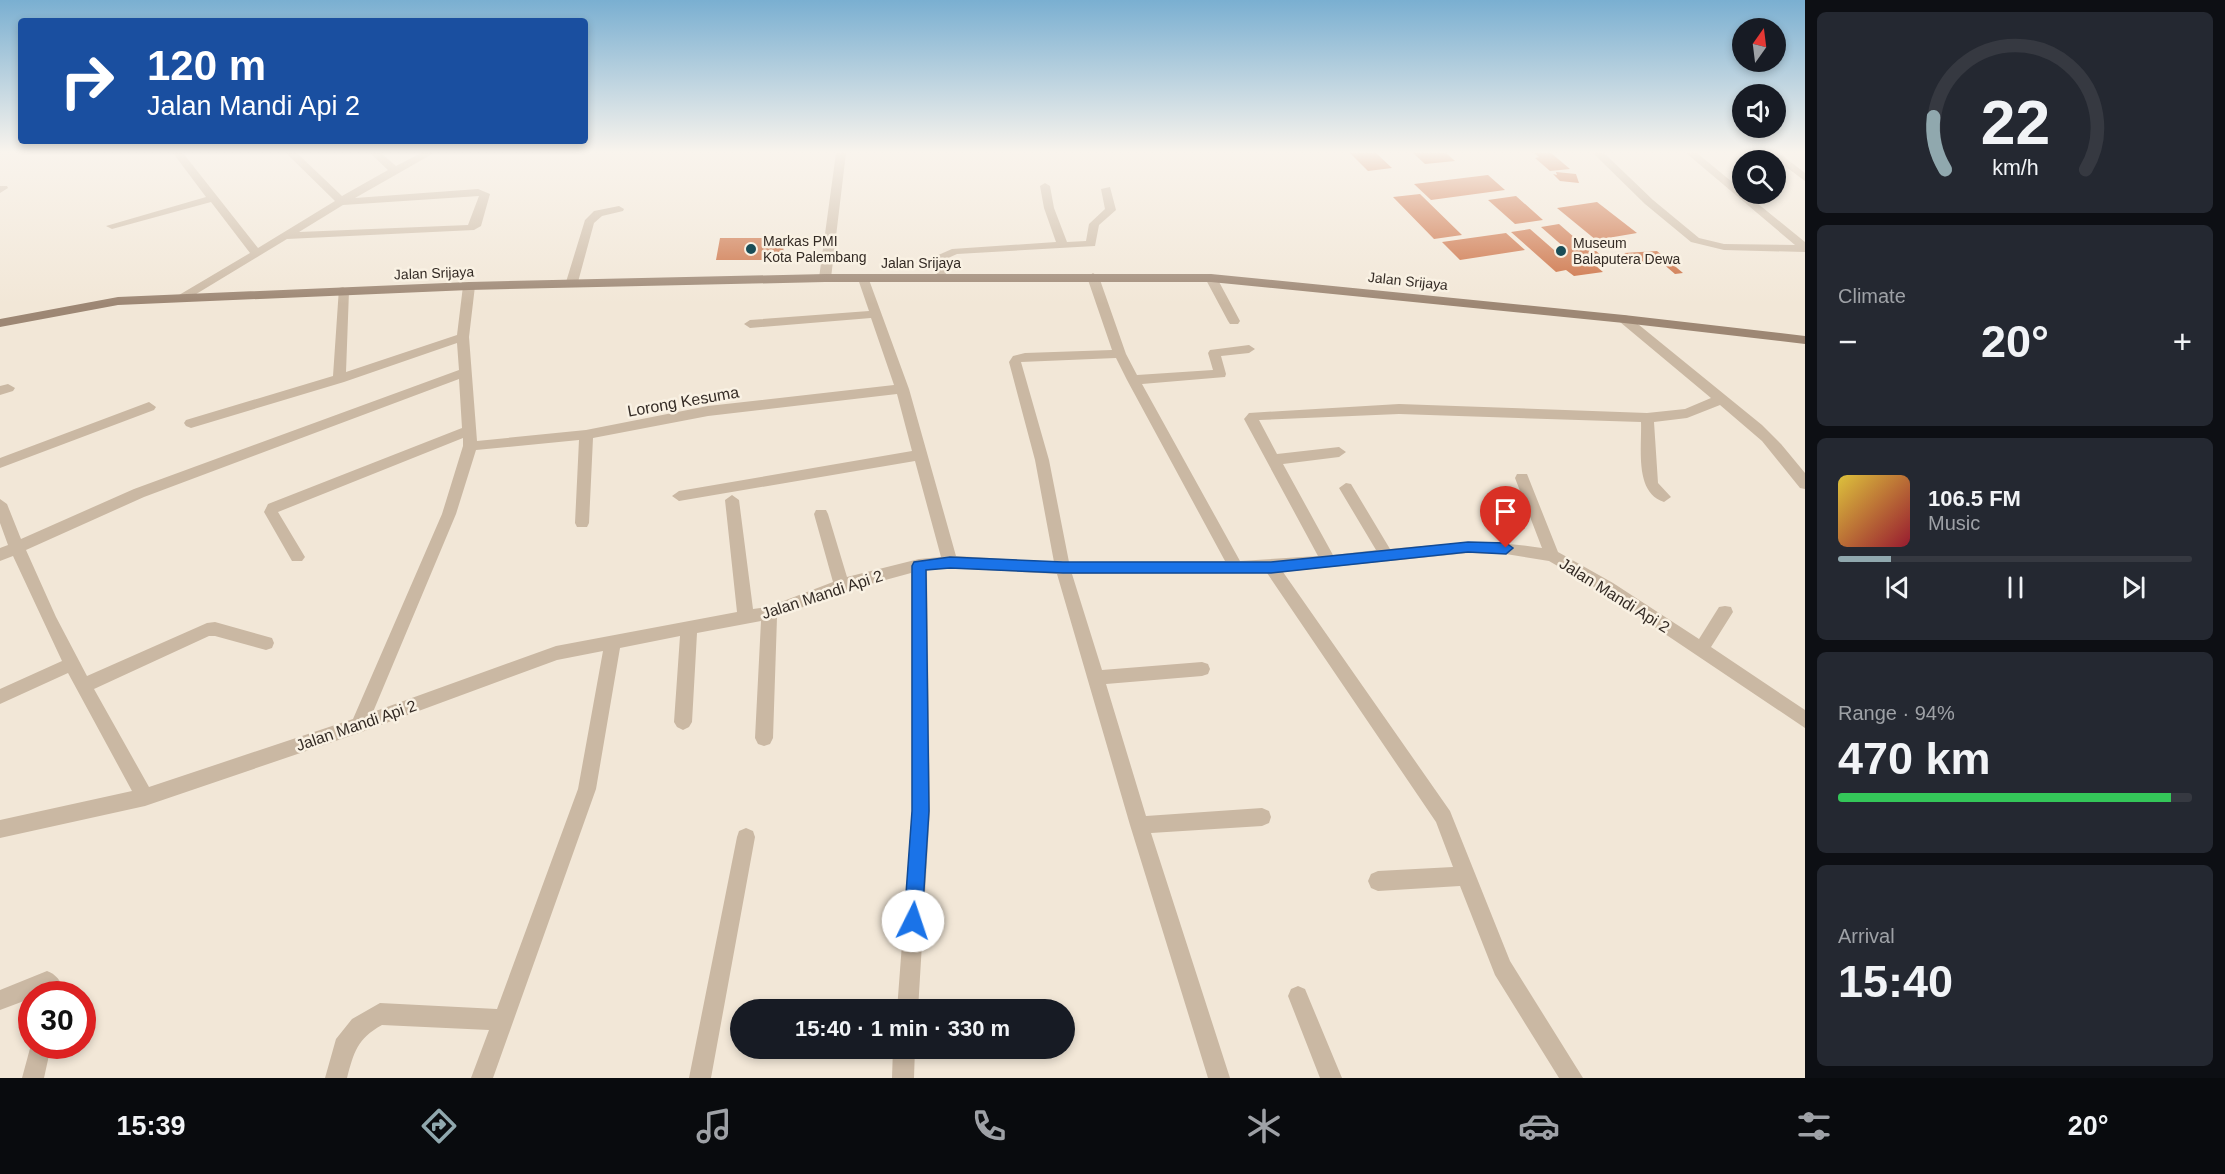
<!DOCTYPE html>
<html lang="en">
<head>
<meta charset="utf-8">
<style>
  body { margin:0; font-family:Arial,sans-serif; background:#242831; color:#f1f3f6; height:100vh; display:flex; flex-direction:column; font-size:22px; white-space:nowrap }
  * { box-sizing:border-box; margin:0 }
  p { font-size:20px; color:#9ea1a6 }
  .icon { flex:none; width:33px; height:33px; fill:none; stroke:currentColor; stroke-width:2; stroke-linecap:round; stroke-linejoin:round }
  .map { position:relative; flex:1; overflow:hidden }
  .details { display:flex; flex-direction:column; gap:12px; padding:12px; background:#0d0f14; width:420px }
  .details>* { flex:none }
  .guide { position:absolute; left:18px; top:18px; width:570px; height:126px; border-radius:6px; box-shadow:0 3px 9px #0003; background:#1a4fa0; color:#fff; overflow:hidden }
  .needle { width:39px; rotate:14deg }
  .fabs { position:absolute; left:1732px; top:18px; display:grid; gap:12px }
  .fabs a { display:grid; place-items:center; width:54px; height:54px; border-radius:50%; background:#171b24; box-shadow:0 3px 9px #0003; font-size:30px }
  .speed { position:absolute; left:18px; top:981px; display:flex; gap:12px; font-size:30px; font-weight:700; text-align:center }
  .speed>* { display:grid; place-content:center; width:78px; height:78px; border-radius:50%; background:#171b24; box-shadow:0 3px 9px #0003; line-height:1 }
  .speed .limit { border:9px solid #d22; background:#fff; color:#111 }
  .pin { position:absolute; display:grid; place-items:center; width:51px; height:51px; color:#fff; margin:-62px -26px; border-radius:50% 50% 50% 0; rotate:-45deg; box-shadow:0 0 6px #0007 }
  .pin .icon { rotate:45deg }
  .me { position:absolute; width:66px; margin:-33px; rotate:4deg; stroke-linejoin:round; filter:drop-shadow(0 0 4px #0008) }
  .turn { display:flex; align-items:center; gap:21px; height:126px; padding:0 30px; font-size:27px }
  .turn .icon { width:78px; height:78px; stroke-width:2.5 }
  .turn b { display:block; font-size:42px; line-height:51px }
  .big { font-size:45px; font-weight:700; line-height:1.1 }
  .details .tile { flex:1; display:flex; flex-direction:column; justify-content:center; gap:9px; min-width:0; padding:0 21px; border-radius:9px; background:#242831 }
  .details .dial { align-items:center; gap:0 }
  .dial svg { height:156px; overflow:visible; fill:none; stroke:#363941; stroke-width:7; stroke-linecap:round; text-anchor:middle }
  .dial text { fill:#f1f3f6; stroke:none }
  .song { display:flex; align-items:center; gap:18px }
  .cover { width:72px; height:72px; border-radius:9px; background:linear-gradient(135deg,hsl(50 70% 55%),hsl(350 70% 35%)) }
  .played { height:6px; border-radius:3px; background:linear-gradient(90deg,#90a8ae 15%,#363941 15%) }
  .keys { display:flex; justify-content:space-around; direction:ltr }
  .heat { display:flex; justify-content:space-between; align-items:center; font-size:33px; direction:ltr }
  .charge { height:9px; border-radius:4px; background:linear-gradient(90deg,#34c759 94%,#363941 0) }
  .trip { position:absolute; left:730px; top:999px; width:345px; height:60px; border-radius:30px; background:#171b24; box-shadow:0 3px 9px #0003; font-weight:700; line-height:60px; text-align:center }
  .menu { display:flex; height:96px; justify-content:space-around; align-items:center; background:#090b0e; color:#9ea1a6 }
  .menu .icon { width:42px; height:42px }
  .menu .active { color:#90a8ae }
  .menu b { font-size:27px; color:#f1f3f6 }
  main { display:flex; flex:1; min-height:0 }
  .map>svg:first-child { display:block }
  .building { fill:#ca6b3d }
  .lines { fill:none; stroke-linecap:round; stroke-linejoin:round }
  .street { fill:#cab8a3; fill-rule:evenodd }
  .secondary { fill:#9d8774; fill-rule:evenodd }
  .route { fill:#1a73e8; stroke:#114b97; stroke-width:1.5 }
  .poi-dot { fill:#1a4d57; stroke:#f9f1e3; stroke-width:2 }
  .labels { text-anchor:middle; stroke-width:5; stroke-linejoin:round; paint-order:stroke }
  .far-poi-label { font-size:14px; fill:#342b25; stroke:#f9f1e3; text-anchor:start }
  .far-street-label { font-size:14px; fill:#342b25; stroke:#f9f1e3 }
  .street-label { font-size:16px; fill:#342b25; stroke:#f9f1e3 }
</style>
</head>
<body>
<main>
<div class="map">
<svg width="1805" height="1078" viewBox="0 0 1805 1078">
  <rect width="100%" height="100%" fill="#f2e7d7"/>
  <!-- building -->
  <path class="building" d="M1350,153H1376L1392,168L1368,171Z
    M1413,153H1446L1455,161L1425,164Z
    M1534,153H1551L1570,169L1550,171L1535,158L1539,157Z
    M1556,172L1576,174L1579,183L1560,181L1553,174L1557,175Z
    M1488,175L1505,190L1431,200L1414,184Z
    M1420,194L1462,235L1434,239L1393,197Z
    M1516,196L1543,220L1515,224L1488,200Z
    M1597,202L1637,233L1596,240L1557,208Z
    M1559,224L1591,252L1596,251L1611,264L1596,266L1603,272L1574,276L1566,270L1556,272L1511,232L1530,229L1554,250L1565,248L1541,227Z
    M1506,233L1525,250L1460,260L1442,242Z
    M720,238H784L783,260H716Z
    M1657,251L1683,273L1675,274L1661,262L1635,263L1624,253Z"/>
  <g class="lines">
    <!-- street -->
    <path class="street" d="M173,153H183L258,248L335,201L286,153H297L342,196L388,170L370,153H381L396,166L421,153H434L355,198L478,189L490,194L481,226L474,230L287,239L183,302L179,301V295L250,253L211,202L112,229L106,226L206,197ZM479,196L468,225L299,232L343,205Z
      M836,153H846L831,278L825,282L819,278Z
      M1593,153H1604L1653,200L1699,238L1724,244L1795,245L1686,153H1697L1743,191V194H1746L1805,242V252L1724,250L1691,242L1645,204Z
      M1767,153H1779L1805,173V181Z
      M1045,183L1050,186L1054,208L1067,242L1086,241L1089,224L1105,209L1101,189L1110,187L1116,210L1099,225L1095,246L957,254L948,258L945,280H937L936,256L952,249L1056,242L1044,208L1040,186Z
      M0,186H7L8,188L0,193Z
      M619,206L624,209L623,211L602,216L594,223L578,282L576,284H568L566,282L585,220L594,211Z
      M1093,273L1099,277L1126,354L1137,375L1213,370L1208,353L1210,350L1249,345L1255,349L1249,353L1221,356L1226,374L1225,377L1142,384L1240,561L1318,556L1244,419L1249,413L1399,404L1647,413L1685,409L1711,398L1620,322L1618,319L1624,315L1628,316L1762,425L1781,444L1805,473V489L1800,488L1762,441L1720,405L1687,418L1654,422L1658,483L1671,497L1664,502C1634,493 1642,447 1641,422L1399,414L1259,420L1277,454L1339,447L1346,452L1339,457L1283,464L1333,555L1376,550L1339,488L1346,483L1351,484L1390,549C1445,544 1487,539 1542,548L1515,478L1517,474H1527L1558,552L1613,583L1699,639L1719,607L1725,606L1731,607L1733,612L1711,647L1805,710V728L1601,591L1549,561L1506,554L1468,553L1283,572L1450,811L1510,961L1583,1078H1559L1495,975L1460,886L1378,891L1371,888L1368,881L1371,874L1378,871L1453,867L1436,822L1267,573L1072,574L1102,670L1202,662L1208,664L1210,669L1208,674L1202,676L1106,684L1146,816L1262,808L1269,811L1271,817L1269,823L1262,826L1151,833L1230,1078H1208L1130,825L1057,574L950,568L927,570L930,811L918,1010H897L912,811L911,573L845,591L777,617L773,738L770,744L764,746L758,744L755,738L761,621L697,633L692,722L689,727L683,730L677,727L674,722L680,636L620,648L596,789L493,1078H471L489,1030L382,1025C357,1039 354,1052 347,1078H325L336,1039L352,1019L380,1003L497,1009L578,789L603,651L557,660L359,733L145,806L0,838V820L132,791L68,673L0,704V689L62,661L13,556L0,561V548L8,545L0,523V499L7,504L21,539L134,489L459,370L457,343L344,382L191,428L186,426L184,423L186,420L333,376L339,288L343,287L349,291L346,372L457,335L463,286L469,282L473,283L475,286L469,337L477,441L586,430L708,406L894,385L871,318L750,328L744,324L750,320L869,311L858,279L864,275L868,277L909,389L956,556L1054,562L1035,460L1009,362L1013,356L1025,353L1112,350L1087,277ZM1116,358L1127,380L1225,561L1069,562L1049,460L1021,362ZM459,379L462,428L268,504L264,512L292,561H302L305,557L278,512L463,438V446L442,514L353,719L149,787L94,689L209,636H215L266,650L272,648L274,643L272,638L215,622L207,623L87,676L56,617L26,550L144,497ZM897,394L912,451L679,491L672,496L679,501L915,461L941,557L919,559L847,577L828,514L826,510H816L814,514L833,582L768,607L753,609L739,500L732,495L725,500L737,612L556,646L373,712L456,514L476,450L579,440L575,523L577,527H587L589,523L593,438L708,416Z
      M1211,274L1217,278L1240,321L1238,324H1230L1228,321L1205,278Z
      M8,384L15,388L13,391L0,395V386Z
      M149,402L156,407L154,410L0,468V458Z
      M746,828L753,831L755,837L711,1078H689L737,837L739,831Z
      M47,971C56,974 65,984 62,994H32V998L0,1010V990Z
      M1298,986L1305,989L1342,1078H1320L1288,996L1291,989Z
      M32,1041V1046H51L44,1078H22Z
      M893,1048H915L914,1078H892Z"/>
    <!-- secondary -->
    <path class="secondary" d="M825,274H1211L1624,315L1805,336V344L1624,323L1211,282H825L469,290L118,305L0,327V319L118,297L469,282Z"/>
  </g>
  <!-- sky -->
  <linearGradient id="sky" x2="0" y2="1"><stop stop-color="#7aafd1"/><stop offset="0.5" stop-color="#f9f4ed"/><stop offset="1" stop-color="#f9f4ed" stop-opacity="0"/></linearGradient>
  <rect width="1805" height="304" fill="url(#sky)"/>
  <!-- route -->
  <path class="route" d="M1468,542L1506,543L1513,548L1506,554L1468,552L1271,573H1063L950,568L926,570L929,811L922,921L920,928L913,930L907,928L904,921L912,811V566L914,562L950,557L1063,562H1271Z"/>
  <!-- markers -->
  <g class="poi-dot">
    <circle cx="751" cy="249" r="6"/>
    <circle cx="1561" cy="251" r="6"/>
  </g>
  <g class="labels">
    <!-- far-poi labels -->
    <g class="far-poi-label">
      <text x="763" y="246">Markas PMI<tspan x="763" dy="16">Kota Palembang</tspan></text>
      <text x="1573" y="248">Museum<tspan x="1573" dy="16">Balaputera Dewa</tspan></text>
    </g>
    <!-- far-street labels -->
    <g class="far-street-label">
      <text x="921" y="268">Jalan Srijaya</text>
      <text transform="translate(434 273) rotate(-2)" y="5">Jalan Srijaya</text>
      <text transform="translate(1408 281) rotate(6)" y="5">Jalan Srijaya</text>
    </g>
    <!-- street labels -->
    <g class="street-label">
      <text transform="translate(683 401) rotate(-10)" y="6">Lorong Kesuma</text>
      <text transform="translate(822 594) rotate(-18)" y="6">Jalan Mandi Api 2</text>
      <text transform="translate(1615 595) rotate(32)" y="6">Jalan Mandi Api 2</text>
      <text transform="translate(356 725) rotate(-19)" y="6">Jalan Mandi Api 2</text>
    </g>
  </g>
</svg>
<div class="fabs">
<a><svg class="needle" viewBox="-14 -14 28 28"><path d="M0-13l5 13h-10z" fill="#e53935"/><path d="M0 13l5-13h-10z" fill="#9ea1a6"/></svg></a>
<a><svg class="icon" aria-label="sound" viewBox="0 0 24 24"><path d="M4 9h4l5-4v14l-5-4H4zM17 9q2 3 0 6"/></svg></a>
<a><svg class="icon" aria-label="search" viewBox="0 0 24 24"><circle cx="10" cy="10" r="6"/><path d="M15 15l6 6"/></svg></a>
</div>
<div class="speed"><div class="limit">30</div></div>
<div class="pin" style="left:1506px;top:548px;background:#d93025"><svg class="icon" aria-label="arrive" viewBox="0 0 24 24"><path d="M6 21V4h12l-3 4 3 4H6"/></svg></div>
<svg class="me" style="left:913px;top:921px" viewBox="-20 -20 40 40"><circle r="19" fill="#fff"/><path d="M0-13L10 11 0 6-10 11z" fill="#1a73e8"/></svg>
<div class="trip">15:40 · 1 min · 330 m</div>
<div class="guide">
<div class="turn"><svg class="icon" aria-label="right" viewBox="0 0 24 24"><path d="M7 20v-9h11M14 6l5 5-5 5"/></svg><div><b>120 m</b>Jalan Mandi Api 2</div></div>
</div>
</div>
<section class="details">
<div class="tile dial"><svg viewBox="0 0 100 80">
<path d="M14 69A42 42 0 1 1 86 69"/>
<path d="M14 69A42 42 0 0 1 8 42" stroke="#90a8ae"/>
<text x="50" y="56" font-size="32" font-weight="700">22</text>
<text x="50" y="72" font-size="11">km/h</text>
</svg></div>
<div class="tile"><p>Climate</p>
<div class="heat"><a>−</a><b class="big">20°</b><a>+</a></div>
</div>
<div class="tile">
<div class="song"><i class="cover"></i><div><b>106.5 FM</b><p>Music</p></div></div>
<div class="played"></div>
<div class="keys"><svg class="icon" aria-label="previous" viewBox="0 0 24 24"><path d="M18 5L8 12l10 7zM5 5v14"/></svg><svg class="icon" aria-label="pause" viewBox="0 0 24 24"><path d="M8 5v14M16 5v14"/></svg><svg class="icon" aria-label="next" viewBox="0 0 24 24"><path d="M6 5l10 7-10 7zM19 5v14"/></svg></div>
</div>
<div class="tile"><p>Range · 94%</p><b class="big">470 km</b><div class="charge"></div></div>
<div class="tile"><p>Arrival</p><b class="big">15:40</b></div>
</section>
</main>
<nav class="menu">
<b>15:39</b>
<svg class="icon active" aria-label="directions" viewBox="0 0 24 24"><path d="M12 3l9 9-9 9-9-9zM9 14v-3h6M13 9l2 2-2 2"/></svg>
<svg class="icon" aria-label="music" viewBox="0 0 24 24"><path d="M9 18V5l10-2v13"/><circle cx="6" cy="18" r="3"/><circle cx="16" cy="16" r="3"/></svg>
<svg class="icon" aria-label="phone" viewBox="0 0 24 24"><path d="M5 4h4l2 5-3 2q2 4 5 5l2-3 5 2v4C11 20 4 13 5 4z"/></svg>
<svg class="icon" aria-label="climate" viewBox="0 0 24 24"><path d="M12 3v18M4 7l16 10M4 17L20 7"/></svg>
<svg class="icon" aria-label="car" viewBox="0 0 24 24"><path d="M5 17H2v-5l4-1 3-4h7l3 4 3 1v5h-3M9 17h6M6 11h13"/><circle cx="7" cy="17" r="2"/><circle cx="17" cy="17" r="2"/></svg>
<svg class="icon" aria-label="filters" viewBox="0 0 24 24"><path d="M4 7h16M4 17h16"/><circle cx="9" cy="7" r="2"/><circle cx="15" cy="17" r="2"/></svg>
<b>20°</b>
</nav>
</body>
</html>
